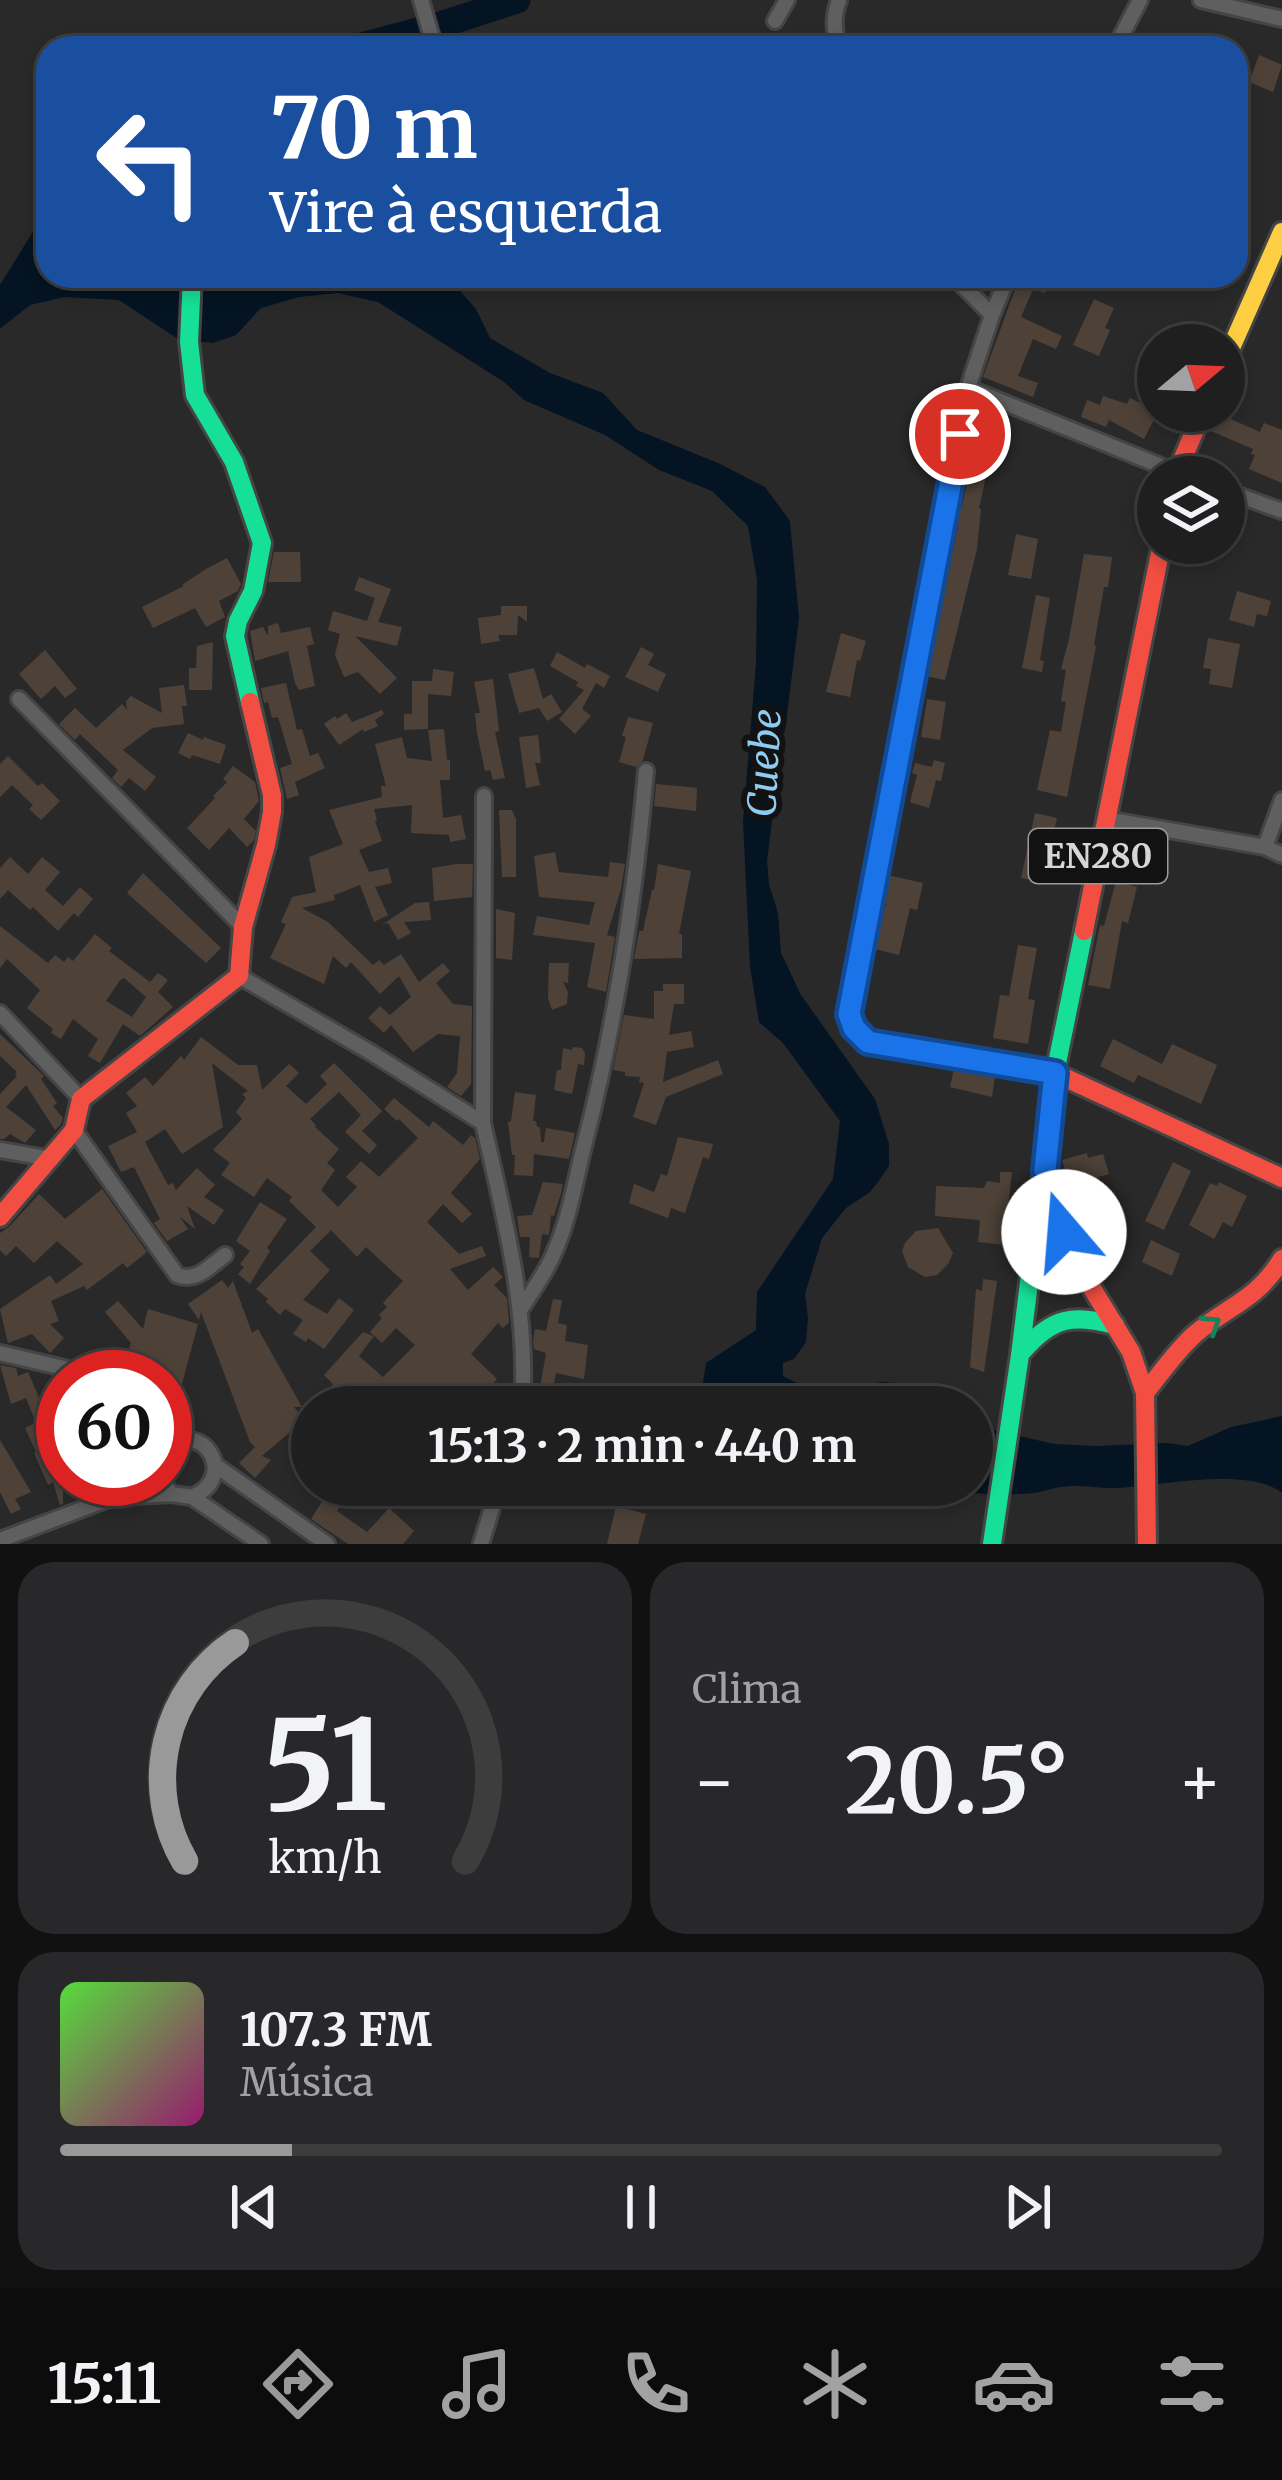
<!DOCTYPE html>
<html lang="pt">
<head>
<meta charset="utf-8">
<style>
  body { margin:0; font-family:Merriweather,serif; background:#282729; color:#f1f3f6; height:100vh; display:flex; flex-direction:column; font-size:45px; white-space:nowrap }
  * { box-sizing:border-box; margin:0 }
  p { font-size:39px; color:#a2a2a5 }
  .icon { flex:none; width:66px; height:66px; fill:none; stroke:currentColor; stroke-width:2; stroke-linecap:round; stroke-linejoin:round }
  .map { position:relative; height:1544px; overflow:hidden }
  .panel { display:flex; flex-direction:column; gap:18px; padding:18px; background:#121112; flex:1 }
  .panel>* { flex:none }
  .top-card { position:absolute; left:36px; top:36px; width:1212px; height:252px; border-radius:36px; box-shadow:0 6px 18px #0003,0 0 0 3px #3d3d3e; background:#1a4fa0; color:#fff; overflow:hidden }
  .needle { width:78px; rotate:71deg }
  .tools { position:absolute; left:1137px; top:324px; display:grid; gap:24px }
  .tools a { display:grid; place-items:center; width:108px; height:108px; border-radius:50%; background:#201f20; box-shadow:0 6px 18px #0003,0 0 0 3px #3d3d3e; font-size:60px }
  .speed { position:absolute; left:36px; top:1350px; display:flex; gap:24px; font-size:60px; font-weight:700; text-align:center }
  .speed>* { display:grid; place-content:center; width:156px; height:156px; border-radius:50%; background:#201f20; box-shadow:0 6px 18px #0003,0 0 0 3px #3d3d3e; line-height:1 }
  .speed .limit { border:18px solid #d22; background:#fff; color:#111 }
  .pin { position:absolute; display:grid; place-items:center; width:102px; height:102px; color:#fff; margin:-51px; border:6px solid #fff; border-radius:50%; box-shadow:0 3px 12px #0007 }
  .me { position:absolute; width:132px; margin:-66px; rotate:342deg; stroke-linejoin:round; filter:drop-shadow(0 0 9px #0008) }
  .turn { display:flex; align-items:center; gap:42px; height:252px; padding:0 36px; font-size:54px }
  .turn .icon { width:156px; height:156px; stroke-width:2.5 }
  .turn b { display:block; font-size:84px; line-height:102px }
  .big { font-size:90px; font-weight:700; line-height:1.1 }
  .panel .tile { flex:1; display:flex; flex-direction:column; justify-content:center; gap:18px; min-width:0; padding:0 42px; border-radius:36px; background:#282729 }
  .panel .dial { align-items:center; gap:0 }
  .dial svg { height:312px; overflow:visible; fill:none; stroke:#3d3d3e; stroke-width:7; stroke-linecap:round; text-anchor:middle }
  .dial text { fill:#f1f3f6; stroke:none }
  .song { display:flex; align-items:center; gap:36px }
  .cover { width:144px; height:144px; border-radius:18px; background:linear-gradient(135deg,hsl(110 70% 55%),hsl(320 70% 35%)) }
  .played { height:12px; border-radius:6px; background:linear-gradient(90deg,#9a999a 20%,#3d3d3e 20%) }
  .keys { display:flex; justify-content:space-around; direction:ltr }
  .heat { display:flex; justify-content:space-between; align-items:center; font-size:66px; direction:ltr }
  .panel .tiles { flex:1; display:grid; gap:18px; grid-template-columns:1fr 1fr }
  .tile:last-child { grid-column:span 2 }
  .trip { position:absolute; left:291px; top:1386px; width:702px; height:120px; border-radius:60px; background:#201f20; box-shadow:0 6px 18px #0003,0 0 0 3px #3d3d3e; font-weight:700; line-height:120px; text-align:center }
  .menu { display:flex; height:192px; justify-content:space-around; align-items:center; background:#0d0c0d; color:#a2a2a5 }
  .menu .icon { width:84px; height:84px }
  .menu .on { color:#9a999a }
  .menu b { font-size:54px; color:#f1f3f6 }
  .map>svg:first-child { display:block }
  .water { fill:#041422 }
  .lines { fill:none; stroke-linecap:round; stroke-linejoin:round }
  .river { stroke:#041422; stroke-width:27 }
  .building { fill:#4e4238; fill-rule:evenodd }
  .street-casing { stroke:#464546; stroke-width:20 }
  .fast-casing { stroke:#464546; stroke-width:24 }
  .slow-casing { stroke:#464546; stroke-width:24 }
  .jam-casing { stroke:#464546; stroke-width:24 }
  .street { stroke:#605f60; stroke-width:14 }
  .fast { stroke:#16e098; stroke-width:18 }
  .slow { stroke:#ffcf43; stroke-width:18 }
  .jam { stroke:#f24e42; stroke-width:18 }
  .oneway { stroke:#15835c }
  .route-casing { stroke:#114b97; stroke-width:30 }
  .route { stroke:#1a73e8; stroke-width:21 }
  .labels { text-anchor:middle; stroke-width:12; stroke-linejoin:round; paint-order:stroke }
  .shield { fill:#131213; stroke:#9c9a9c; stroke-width:3 }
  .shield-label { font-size:33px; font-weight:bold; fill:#d7d5d7 }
  .water-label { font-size:39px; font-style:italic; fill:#8dcbf1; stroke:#131213 }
</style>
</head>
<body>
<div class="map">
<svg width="1282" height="1544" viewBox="0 0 1282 1544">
  <rect width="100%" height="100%" fill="#2a292a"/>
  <!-- water -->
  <path class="water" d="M48,265V276H447L476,309L490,338L550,373L603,393L637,430L718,463L765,487L790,521L799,618L785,731L774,749L772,822L767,861L769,884L778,913L781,953L801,995L875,1099L889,1144V1166L878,1182L870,1192L846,1208L822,1238L805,1294L808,1318L806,1342L794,1359L783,1363V1376L813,1391L847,1397L880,1382L912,1384L944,1397L945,1407H708L701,1397L706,1363L756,1330L757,1292L833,1179L840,1121L783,1043L759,1022L750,967L743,822L756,663L757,580L748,526L712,491L659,470L605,435L524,400L504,382L378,302L338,293L299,297L261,308L236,335L213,343L178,339L119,300L64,297L30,305L0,329V288L17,271Z
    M1282,1416V1493C1249,1466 1159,1486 1117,1488C1099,1489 1080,1484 1061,1487C1052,1488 1043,1492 1034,1493C999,1496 957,1494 923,1485H972V1440L993,1430L1054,1444L1097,1446L1167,1443L1188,1446L1231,1427Z"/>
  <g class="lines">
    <!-- river -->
    <path class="river" d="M354,48L440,25L517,0
      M6,301L48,233"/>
  </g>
  <!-- building -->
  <path class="building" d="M1259,55L1282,65L1273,92L1249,82Z
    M1020,276H1041L1050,280L1045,293L1033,289L1021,317L1062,336L1056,349L1033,339L1018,376L1038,383L1033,397L983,377Z
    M1094,299L1114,308L1105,328L1110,330L1099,356L1073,345Z
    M1103,396L1127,404L1130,398L1158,412L1144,439L1109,420L1106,427L1081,417L1087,400L1100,405Z
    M1217,413L1260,432L1264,423L1282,430V483L1249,469L1255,455L1251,454L1253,449L1211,431Z
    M970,469L987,472L979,508L981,509L977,549L945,680L925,676L943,578L947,579L958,526H953L957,505L962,506Z
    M1016,534L1038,539L1031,579L1008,575Z
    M274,552H300L301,582H268Z
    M1084,554L1112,557L1108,587H1104L1094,645L1096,646L1067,797L1037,790L1050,730L1061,732L1066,702L1061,701L1066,670L1061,669L1069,639Z
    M227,558L241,584L238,591L219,601L225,617L206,627L195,608L153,628L142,607L184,586L182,585L206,569Z
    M359,577L391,589L378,622L402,627L397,646L355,636L397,678L380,694L358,672L344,677L335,655L340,634L328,630L333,611L367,621L375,598L354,590Z
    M1237,591L1271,601L1267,616L1257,614L1254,627L1229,620Z
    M1036,595L1050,598L1040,660L1044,661L1042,672L1022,668Z
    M501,606H527V622L518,615L517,635H498L500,641L481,644L478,618L501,615Z
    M278,623L281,633L310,627L314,644L307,646L315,686L299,690L295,683L288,651L255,661L250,631L263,627L268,636V626Z
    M841,633L866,641L860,661L857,660L850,697L826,692Z
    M1208,638L1240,644L1232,688L1209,684L1211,669L1203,668Z
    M213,642L212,690H189V668H196L197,646Z
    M641,647L654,654L648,665L666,674L658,692L625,677Z
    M45,650L77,689L65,698L55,686L41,699L19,674Z
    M557,652L585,668L587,664L610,676L604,688L596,683L582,709L591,716L575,734L559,719L584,690L576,686L578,682L550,666Z
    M534,668L543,699L551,694L562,712L547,721L539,708L519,713L508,674Z
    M433,669L454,672L451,696L428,694V729L404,730V714H412V681H432Z
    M493,679L499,731L495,732L505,778L493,780L490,770L485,771L477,733L475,713H480L474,682Z
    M286,683L297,730L302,729L310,756L318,753L325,768L295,782L299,795L287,799L280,768L292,764L278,717L272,718L268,702L264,703L261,688Z
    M184,685L187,706H182L184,724L152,728L123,750L156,777L145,791L129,778L121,787L112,778L118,770L80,734L75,740L59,724L75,708L96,728L122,704L127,710L126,701L131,696L162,713L159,688Z
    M927,699L946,702L940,740L921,737Z
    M382,710L384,714L375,720L378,726L364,732L363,729L339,745L324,724L335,716L337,719L346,713L352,722Z
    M628,717L653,723L643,760L636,767L619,762L626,737L622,736Z
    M444,729L447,760H450V780H440L443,818L461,815L466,839L450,842L449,835L411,833L412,805L374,809L377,820L375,821L382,841L359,850L369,872L388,868L392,883L375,887L388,915L374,922L360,885L334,895L335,900L302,908L328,922L373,965L379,960L384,965L401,954L419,982L443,963L450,971L436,983L453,1004L472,1006L471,1084L461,1096L447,1087L457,1073L460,1036L438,1034L413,1052L391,1025L384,1033L368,1018L380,1006L390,1015L411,997L399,976L380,994L351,962L346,968L333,956L324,984L270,958L286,924L281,922L292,897L316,892L309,857L343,844L329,810L382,797L381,786H386L375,744L402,737L407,758L432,761L428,730Z
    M188,733L203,740L204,737L226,745L220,764L192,755L190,759L178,753Z
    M538,735L541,763H535L540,785L526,788L519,737Z
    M8,756L38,786L42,783L60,801L41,820L29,809L33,805L12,785L0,797V764Z
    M934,760L945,763L941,781L936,780L929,808L910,802L917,775L912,773L915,763L932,767Z
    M233,766L255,782L259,801L244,819L256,831L254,840L247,847L229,828L209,850L187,828L215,798L213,796L227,782L223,779Z
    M656,784L697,788L696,811L654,806Z
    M499,810H512L516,819V877H502Z
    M1035,813L1057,818L1052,840L1049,839L1042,882L1021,878Z
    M555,852L559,872L608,877L610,862L625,864L621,889L607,935L615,937L606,992L587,987L595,943L533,935L537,916L589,925L595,902L539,897L534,856Z
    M10,857L28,874L42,857L60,872L45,890L63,906L80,887L93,899L78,917L74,913L58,931L33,907L30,910L8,890L0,899V868Z
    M456,864H473L472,897L434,901L432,868Z
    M658,864L691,871L679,934H682V958L634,959L639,931H643L652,890H654Z
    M143,873L221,948L206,963L127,893Z
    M887,875L923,883L917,910L910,908L899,955L875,949L886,903L882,902Z
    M1116,881L1137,887L1128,923L1122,921L1110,989L1088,985L1100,925L1104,926Z
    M429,902L431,920L404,922L411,933L398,940L388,923L383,924L415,903Z
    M496,909L515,913L512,960L496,958Z
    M0,926L48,963L55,955L64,962L68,957L73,961L95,934L112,948L109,951L150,982L158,973L168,980L158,992L173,1007L140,1036L123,1024L100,1063L88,1056L98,1039L73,1019L61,1039L51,1033L53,1029L27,1008L40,990L7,959L0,968ZM124,978L146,997L132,1017L106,1001L120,980Z
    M1018,945L1037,948L1028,999L1035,1000L1028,1044L993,1038L1000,995L1009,996Z
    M549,963H569L568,983L563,982L568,992L567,1004L552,1010L548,998Z
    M663,984H684V1004H674L669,1035L691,1031L694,1047L667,1052L663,1082L718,1060L723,1074L666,1097L656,1125L633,1117L644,1083L639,1082L640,1077L625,1076V1072L613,1070L624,1015L654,1019V991H663Z
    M0,1034L44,1076L41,1079L57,1103L53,1106L63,1118L61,1124L55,1130L26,1085L6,1107L36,1130L25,1143L10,1134L4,1139H0V1094L17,1076L15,1074L17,1072L0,1056Z
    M201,1037L238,1065H257L262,1090L289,1064L299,1073L286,1086L306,1104L327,1084L320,1076L334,1063L382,1111L362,1131L377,1145L369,1154L345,1132L361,1115L339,1092L310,1119L316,1125L315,1127L339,1149L327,1163L335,1170L321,1190L338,1207L357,1187L346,1177L361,1161L379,1177L418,1138L399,1119L397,1121L384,1109L394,1098L429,1127L433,1121L463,1145L471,1135L475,1138L480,1159L451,1193L472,1214L462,1223L443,1204L427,1222L459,1254L482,1246L486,1256L450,1269L468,1290L493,1267L503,1277L494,1285L507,1298L509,1322L503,1328L498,1323L471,1354L497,1379L480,1398L472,1390L466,1396L459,1389L443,1407H315L333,1384L324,1375L363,1332L374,1336L359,1356L383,1377L415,1345L396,1328L382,1343L370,1332L382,1318L379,1315L387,1307L383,1303L403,1281L366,1247L357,1257L331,1230L310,1251L330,1270L303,1300L327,1314L339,1298L354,1310L324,1349L308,1338L306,1342L293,1334L303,1320L285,1309L280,1315L266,1302L268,1299L256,1289L316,1227L289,1201L292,1197L267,1178L254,1197L221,1175L230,1163L213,1150L242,1119L236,1112L246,1098L242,1094L248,1091L212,1063L223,1127L182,1154L165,1129L145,1142L168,1185L173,1183L176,1190L197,1168L215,1185L204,1197L224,1210L214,1225L187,1206L195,1229L179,1216L188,1229L167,1241L154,1223L160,1219L134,1167L121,1172L108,1146L137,1132L126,1113L137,1106L126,1093L145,1077L153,1086L181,1056L184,1060Z
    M1113,1039L1162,1064L1172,1044L1217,1065L1201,1104L1138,1075L1134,1083L1100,1066Z
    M573,1047L582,1048L585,1053L584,1065L578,1064L572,1094L554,1090L557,1070H561L563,1048L572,1050Z
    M954,1069L995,1077L992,1097L950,1087Z
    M515,1092L536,1095L533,1121H536L537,1127H540L541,1142H544L546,1128L575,1133L569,1159L534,1154L533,1176L514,1175L515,1155H512L508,1122L511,1121Z
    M678,1137L713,1144L709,1159L703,1157L685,1213L671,1208L668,1218L629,1203L634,1184L654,1192L661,1174L667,1176Z
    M1087,1153L1088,1158L1103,1154L1109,1174L1098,1177L1109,1216L1117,1214L1123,1234L1087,1244L1062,1160Z
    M1173,1162L1191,1171L1164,1230L1145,1221Z
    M1000,1172H1012L1004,1245L978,1242L980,1220L935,1216L936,1186L984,1188L987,1181L1000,1183Z
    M543,1182L563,1184L561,1193L554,1216L551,1215L549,1235L542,1234L539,1258L529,1257L530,1237H520L517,1216L532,1215Z
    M1219,1182L1247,1196L1232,1227L1223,1222L1214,1239L1189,1225L1210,1183L1217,1186Z
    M102,1189L147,1252L127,1268L123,1263L87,1290L84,1286L51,1301L59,1321L50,1324L64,1338L50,1353L32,1334L8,1343L0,1309L50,1275L56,1284L83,1264L57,1241L34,1263L16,1246L6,1256L0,1250V1233L10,1226L39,1194L65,1219Z
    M260,1202L287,1219L267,1248L270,1251L250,1284L238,1274L244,1267L240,1264L250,1251L236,1241Z
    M938,1228L953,1253L948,1264L937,1275L925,1277L908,1267L902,1251L905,1243L916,1231Z
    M1151,1240L1180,1254L1172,1276L1142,1262Z
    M983,1279L997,1281L984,1372L970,1367L976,1289L982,1291Z
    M222,1280L228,1288L233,1281L252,1333L258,1329L302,1407H294L304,1420L262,1456L271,1460L255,1478L239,1463L255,1447L250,1442L201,1312L199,1320L188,1304Z
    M553,1299L562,1300L558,1323L567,1325L565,1341L588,1345L584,1379L556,1373L552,1396L539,1394L546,1353L534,1349L533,1341L535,1329L546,1331Z
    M118,1301L143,1329L148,1309L198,1324L179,1395L165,1392V1377H139L122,1372L131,1343L105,1312Z
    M0,1365L16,1368L18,1376L28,1372L40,1400L54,1394L59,1406L46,1411L63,1450V1479H67L69,1484V1489L63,1491V1504L60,1505L53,1482L48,1485L34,1453L36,1452L25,1428L36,1423L26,1398L11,1404Z
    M0,1440L31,1492L15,1499L21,1509L11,1514L0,1492Z
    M334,1490L346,1498L337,1511L367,1532L389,1508L414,1531L403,1544H348L311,1519L325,1497L327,1499Z
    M616,1506L646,1514L638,1544H607Z"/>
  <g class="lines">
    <defs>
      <path id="street" d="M421,0L435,48
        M839,0C833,16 833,32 840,48
        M1201,0L1282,19
        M775,21L787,0
        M1115,48L1140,0
        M953,276L992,315
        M1008,276L992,315L968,388L849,1014L854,1028L868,1042L1055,1073
        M968,388L1188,477
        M1224,490L1282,511
        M19,699L243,927
        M1106,819L1265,847L1282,855
        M1265,847L1282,800
        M239,976L370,1052L483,1123C504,1216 529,1310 522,1407
        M0,1013L81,1099
        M483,1123L484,796
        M74,1130L177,1275C196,1283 210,1266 225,1255
        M0,1150L52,1159
        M521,1309C532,1291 546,1273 554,1253C569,1220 575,1182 584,1146C615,1027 635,895 646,771
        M0,1353L102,1377
        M165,1406L189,1439
        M215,1465L327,1544
        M159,1479L172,1494L192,1497C239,1477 204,1418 165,1448
        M114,1497L135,1479
        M192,1497L261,1544
        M0,1540L114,1497L172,1494
        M481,1544L499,1485"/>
      <path id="fast" d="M192,276L189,342L195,395L234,462L262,543L253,591L238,621L235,636L250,702
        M1022,1352C1052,1317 1072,1314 1115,1325
        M992,1544L1020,1355L1055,1073L1084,931"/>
      <path id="slow" d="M1224,364L1282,232"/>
      <path id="jam" d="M1175,477L1203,411
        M1084,931L1162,543
        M1055,1073L1282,1178
        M1047,1177L1079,1267L1131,1352L1145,1393L1147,1544
        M0,1217L74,1130L81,1099L239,976L243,927L266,845L272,812V795L250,702
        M1145,1393C1161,1373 1176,1351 1195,1334C1229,1305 1256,1301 1282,1259"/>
    </defs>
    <!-- street casing -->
    <use href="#street" class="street-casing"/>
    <!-- fast casing -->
    <use href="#fast" class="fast-casing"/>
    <!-- slow casing -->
    <use href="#slow" class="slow-casing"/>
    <!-- jam casing -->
    <use href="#jam" class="jam-casing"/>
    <!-- street -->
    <use href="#street" class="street"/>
    <!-- fast -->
    <use href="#fast" class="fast"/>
    <!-- slow -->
    <use href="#slow" class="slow"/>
    <!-- jam -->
    <use href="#jam" class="jam"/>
  </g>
  <!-- one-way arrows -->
  <defs><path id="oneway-chevron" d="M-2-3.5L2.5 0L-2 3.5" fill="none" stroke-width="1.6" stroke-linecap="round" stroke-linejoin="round" transform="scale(3)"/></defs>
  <use class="oneway" href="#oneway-chevron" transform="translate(1212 1324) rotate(-33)"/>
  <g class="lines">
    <defs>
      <path id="route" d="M960,434L849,1014L854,1028L868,1042L1055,1073L1045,1170L1064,1232"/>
    </defs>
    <!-- route casing -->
    <use href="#route" class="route-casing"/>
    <!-- route -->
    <use href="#route" class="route"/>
  </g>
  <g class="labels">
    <!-- shield labels -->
    <rect class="shield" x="1029" y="829" width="138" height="54" rx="9"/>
    <g class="shield-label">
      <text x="1098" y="868">EN280</text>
    </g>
    <!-- water labels -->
    <g class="water-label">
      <text transform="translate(764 763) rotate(-87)" y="14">Cuebe</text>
    </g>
  </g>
</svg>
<div class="tools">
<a><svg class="needle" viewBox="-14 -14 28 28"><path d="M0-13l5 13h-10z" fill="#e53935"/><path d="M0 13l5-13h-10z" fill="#a2a2a5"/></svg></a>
<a><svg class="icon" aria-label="layers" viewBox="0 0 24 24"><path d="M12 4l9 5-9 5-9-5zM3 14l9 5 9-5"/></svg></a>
</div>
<div class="speed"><div class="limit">60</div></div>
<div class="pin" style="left:960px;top:434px;background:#d93025"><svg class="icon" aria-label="arrive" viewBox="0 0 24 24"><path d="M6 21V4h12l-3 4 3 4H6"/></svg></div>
<svg class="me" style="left:1064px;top:1232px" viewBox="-20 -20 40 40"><circle r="19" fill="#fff"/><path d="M0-13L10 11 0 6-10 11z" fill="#1a73e8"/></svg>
<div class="trip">15:13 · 2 min · 440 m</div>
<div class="top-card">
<div class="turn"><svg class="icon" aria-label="left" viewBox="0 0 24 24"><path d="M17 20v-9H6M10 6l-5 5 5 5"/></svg><div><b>70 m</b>Vire à esquerda</div></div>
</div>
</div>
<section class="panel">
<div class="tiles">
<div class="tile dial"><svg viewBox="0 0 100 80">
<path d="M14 69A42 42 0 1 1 86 69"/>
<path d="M14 69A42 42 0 0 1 27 13" stroke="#9a999a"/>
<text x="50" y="56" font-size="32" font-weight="700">51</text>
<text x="50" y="72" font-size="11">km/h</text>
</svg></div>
<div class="tile"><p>Clima</p>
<div class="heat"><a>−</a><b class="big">20.5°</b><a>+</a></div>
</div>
<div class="tile">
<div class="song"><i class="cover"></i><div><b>107.3 FM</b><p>Música</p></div></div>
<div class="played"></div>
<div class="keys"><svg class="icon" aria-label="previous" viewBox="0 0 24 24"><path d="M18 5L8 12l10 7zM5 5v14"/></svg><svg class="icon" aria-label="pause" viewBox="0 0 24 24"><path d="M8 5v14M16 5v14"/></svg><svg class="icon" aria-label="next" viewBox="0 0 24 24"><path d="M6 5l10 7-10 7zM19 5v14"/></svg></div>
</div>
</div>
</section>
<nav class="menu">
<b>15:11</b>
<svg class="icon on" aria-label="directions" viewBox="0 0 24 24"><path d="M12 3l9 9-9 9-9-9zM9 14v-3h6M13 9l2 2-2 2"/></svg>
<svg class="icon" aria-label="music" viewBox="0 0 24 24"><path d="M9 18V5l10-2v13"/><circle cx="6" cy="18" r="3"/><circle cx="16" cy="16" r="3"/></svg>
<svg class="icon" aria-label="phone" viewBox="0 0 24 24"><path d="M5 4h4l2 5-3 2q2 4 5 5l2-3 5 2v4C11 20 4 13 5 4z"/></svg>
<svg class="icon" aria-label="climate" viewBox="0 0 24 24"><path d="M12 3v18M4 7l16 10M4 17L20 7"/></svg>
<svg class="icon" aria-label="car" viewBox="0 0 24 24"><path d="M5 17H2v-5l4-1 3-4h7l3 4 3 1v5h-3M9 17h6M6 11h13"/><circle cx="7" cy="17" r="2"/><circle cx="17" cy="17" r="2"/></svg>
<svg class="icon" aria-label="filters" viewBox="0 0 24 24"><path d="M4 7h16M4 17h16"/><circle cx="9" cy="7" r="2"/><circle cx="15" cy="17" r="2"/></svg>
</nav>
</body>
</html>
